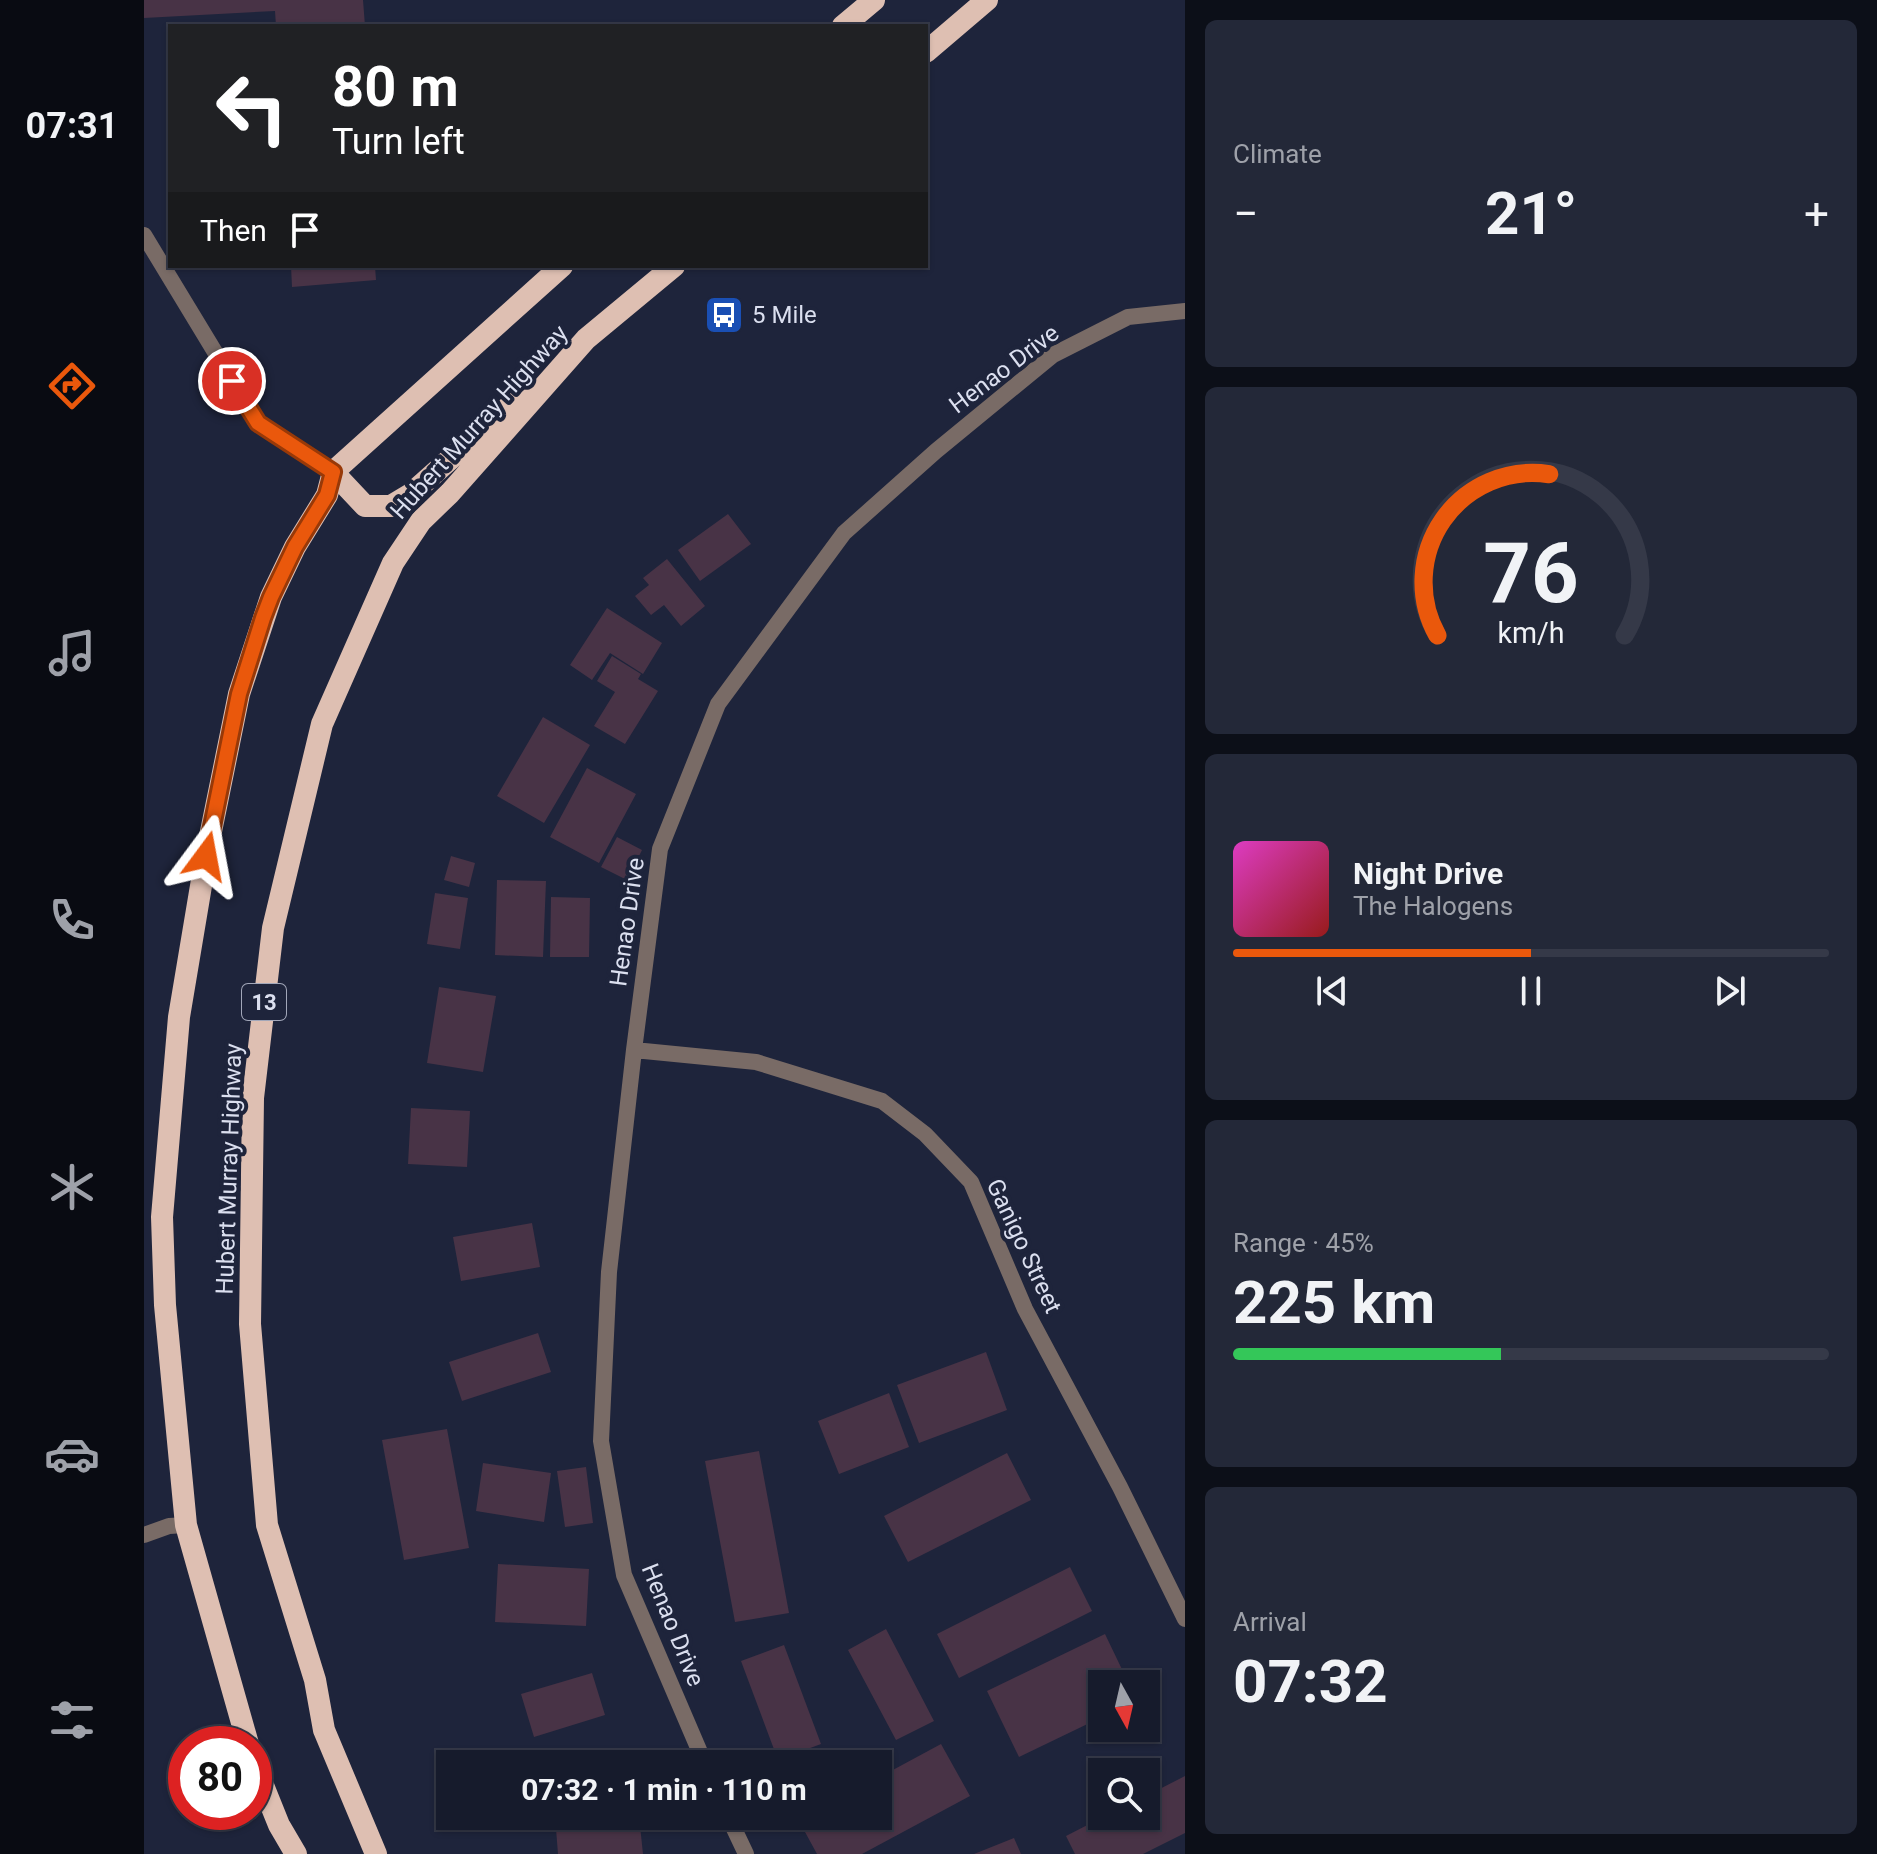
<!DOCTYPE html>
<html lang="en">
<head>
<meta charset="utf-8">
<style>
  body { margin:0; font-family:Roboto,sans-serif; background:#232838; color:#f1f3f6; height:100vh; display:flex; flex-direction:column; font-size:30px; white-space:nowrap }
  * { box-sizing:border-box; margin:0 }
  p { font-size:26px; color:#9ea1a9 }
  .icon { flex:none; width:44px; height:44px; fill:none; stroke:currentColor; stroke-width:2; stroke-linecap:round; stroke-linejoin:round }
  .map { position:relative; flex:1; overflow:hidden }
  .panel { display:flex; flex-direction:column; gap:20px; padding:20px; background:#0c0f18; width:692px }
  .panel>* { flex:none }
  .banner { position:absolute; left:24px; top:24px; width:760px; height:244px; border-radius:0px; box-shadow:0 2px 6px #0004,0 0 0 2px #353948; background:#202124; color:#fff; overflow:hidden }
  .needle { width:52px; rotate:172deg }
  .fabs { position:absolute; left:944px; top:1670px; display:grid; gap:16px }
  .fabs a { display:grid; place-items:center; width:72px; height:72px; border-radius:0px; background:#161b2c; box-shadow:0 2px 6px #0004,0 0 0 2px #353948; font-size:40px }
  .speed { position:absolute; left:24px; top:1726px; display:flex; gap:16px; font-size:40px; font-weight:700; text-align:center }
  .speed>* { display:grid; place-content:center; width:104px; height:104px; border-radius:50%; background:#161b2c; box-shadow:0 2px 6px #0004,0 0 0 2px #353948; line-height:1 }
  .speed .limit { border:12px solid #d22; background:#fff; color:#111 }
  .pin { position:absolute; display:grid; place-items:center; width:68px; height:68px; color:#fff; margin:-34px; border:4px solid #fff; border-radius:50%; box-shadow:0 2px 8px #0007 }
  .me { position:absolute; width:88px; margin:-44px; rotate:13deg; stroke-linejoin:round; filter:drop-shadow(0 0 6px #0008) }
  .turn { display:flex; align-items:center; gap:28px; height:168px; padding:0 32px; font-size:36px }
  .turn .icon { width:104px; height:104px; stroke-width:2.5 }
  .turn b { display:block; font-size:56px; line-height:68px }
  .then { display:flex; align-items:center; height:76px; padding:0 32px; background:#0003; gap:16px; font-size:30px }
  .big { font-size:60px; font-weight:700; line-height:1.1 }
  .panel .tile { flex:1; display:flex; flex-direction:column; justify-content:center; gap:12px; min-width:0; padding:0 28px; border-radius:12px; background:#232838 }
  .panel .dial { align-items:center; gap:0 }
  .dial svg { height:208px; overflow:visible; fill:none; stroke:#353948; stroke-width:7; stroke-linecap:round; text-anchor:middle }
  .dial text { fill:#f1f3f6; stroke:none }
  .song { display:flex; align-items:center; gap:24px }
  .cover { width:96px; height:96px; border-radius:12px; background:linear-gradient(135deg,hsl(310 70% 55%),hsl(0 70% 35%)) }
  .played { height:8px; border-radius:4px; background:linear-gradient(90deg,#ea580c 50%,#353948 50%) }
  .keys { display:flex; justify-content:space-around; direction:ltr }
  .heat { display:flex; justify-content:space-between; align-items:center; font-size:44px; direction:ltr }
  .charge { height:12px; border-radius:6px; background:linear-gradient(90deg,#34c759 45%,#353948 0) }
  .trip { position:absolute; left:292px; top:1750px; width:456px; height:80px; border-radius:0px; background:#161b2c; box-shadow:0 2px 6px #0004,0 0 0 2px #353948; font-weight:700; line-height:80px; text-align:center }
  main { display:flex; flex:1; min-height:0 }
  .tab-bar { display:flex; flex-direction:column; width:144px; justify-content:space-around; align-items:center; background:#090b12; color:#9ea1a9 }
  .tab-bar .icon { width:56px; height:56px }
  .tab-bar .active { color:#ea580c }
  .tab-bar b { font-size:36px; color:#f1f3f6 }
  .map>svg:first-child { display:block }
  .building { fill:#483346 }
  .lines { fill:none; stroke-linecap:round; stroke-linejoin:round }
  .minor { stroke:#796b66; stroke-width:16 }
  .trunk { stroke:#debfb2; stroke-width:22 }
  .route-casing { stroke:#983908; stroke-width:20 }
  .route { stroke:#ea580c; stroke-width:14 }
  .labels { text-anchor:middle; stroke-width:8; stroke-linejoin:round; paint-order:stroke }
  .shield { fill:#1e243b; stroke:#a2a7b9; stroke-width:2 }
  .shield-label { font-size:22px; font-weight:bold; fill:#dbdfef }
  .poi-label { font-size:24px; fill:#dbdfef; stroke:#1e243b; text-anchor:start }
  .street-label { font-size:24px; fill:#dbdfef; stroke:#1e243b }
</style>
</head>
<body>
<main>
<nav class="tab-bar">
<b>07:31</b>
<svg class="icon active" aria-label="directions" viewBox="0 0 24 24"><path d="M12 3l9 9-9 9-9-9zM9 14v-3h6M13 9l2 2-2 2"/></svg>
<svg class="icon" aria-label="music" viewBox="0 0 24 24"><path d="M9 18V5l10-2v13"/><circle cx="6" cy="18" r="3"/><circle cx="16" cy="16" r="3"/></svg>
<svg class="icon" aria-label="phone" viewBox="0 0 24 24"><path d="M5 4h4l2 5-3 2q2 4 5 5l2-3 5 2v4C11 20 4 13 5 4z"/></svg>
<svg class="icon" aria-label="climate" viewBox="0 0 24 24"><path d="M12 3v18M4 7l16 10M4 17L20 7"/></svg>
<svg class="icon" aria-label="car" viewBox="0 0 24 24"><path d="M5 17H2v-5l4-1 3-4h7l3 4 3 1v5h-3M9 17h6M6 11h13"/><circle cx="7" cy="17" r="2"/><circle cx="17" cy="17" r="2"/></svg>
<svg class="icon" aria-label="filters" viewBox="0 0 24 24"><path d="M4 7h16M4 17h16"/><circle cx="9" cy="7" r="2"/><circle cx="15" cy="17" r="2"/></svg>
</nav>
<div class="map">
<svg width="1041" height="1854" viewBox="0 0 1041 1854">
  <rect width="100%" height="100%" fill="#1e243b"/>
  <!-- building -->
  <path class="building" d="M0,0H219L221,26H132L131,11L0,18Z
    M147,266H231L232,280L148,287Z
    M584,514L607,544L556,581L534,550Z
    M523,559L561,606L537,626L520,605L507,615L491,596L505,585L499,578Z
    M463,608L518,643L499,674L466,653L448,680L426,665Z
    M468,656L497,674L494,679L514,691L481,744L450,726L471,692L453,681Z
    M399,717L446,745L400,823L353,796Z
    M443,768L492,794L455,863L406,837Z
    M473,837L498,850L483,880L457,867Z
    M307,856L331,863L325,887L300,880Z
    M353,880L402,881L399,957L351,955Z
    M291,893L324,898L316,949L283,944Z
    M407,897L446,898L445,957H406Z
    M295,987L352,996L339,1072L283,1063Z
    M267,1108L326,1111L323,1167L264,1164Z
    M388,1223L396,1267L317,1281L309,1237Z
    M394,1333L407,1372L318,1401L305,1362Z
    M842,1352L863,1410L775,1443L753,1385Z
    M745,1393L765,1447L695,1474L674,1421Z
    M303,1429L325,1548L260,1560L238,1440Z
    M615,1451L645,1613L591,1622L561,1461Z
    M863,1453L887,1500L764,1562L740,1516Z
    M339,1463L407,1473L400,1522L332,1511Z
    M442,1467L449,1523L421,1527L413,1471Z
    M354,1564L445,1569L442,1626L351,1622Z
    M926,1567L948,1611L815,1678L793,1634Z
    M742,1629L790,1721L752,1740L704,1650Z
    M961,1634L985,1684H958V1717L875,1757L843,1691Z
    M640,1645L677,1744L634,1760L597,1661Z
    M448,1673L461,1715L390,1737L377,1694Z
    M797,1744L826,1796L718,1854H673L655,1821L664,1816H734V1778Z
    M1041,1776V1833L999,1854H931L922,1836L961,1816H1002V1796Z
    M411,1816H495L499,1854H414Z
    M870,1838L877,1854H830Z"/>
  <g class="lines">
    <!-- minor -->
    <path class="minor" d="M0,235L114,423L189,472
      M490,1050L612,1062L738,1101L781,1134L827,1182L881,1309L976,1487L1041,1619
      M0,1535L25,1526L42,1525
      M561,1764L480,1575L457,1441L465,1272L490,1050L516,849L574,704L700,533L792,451L909,355L984,317L1041,311
      M584,1816L602,1854"/>
    <!-- trunk -->
    <path class="trunk" d="M699,26L730,0
      M782,52L843,0
      M189,472L221,506H247L267,494L378,395
      M104,1744L42,1525L21,1305L18,1217L35,1017L62,856L95,694L127,597L151,547L183,495L189,472L418,266
      M110,1763L135,1825L152,1854
      M232,1854L180,1730L171,1680L123,1525L106,1324L109,1098L129,928L178,724L249,563L277,521L306,493L442,339L530,266"/>
  </g>
  <g class="lines">
    <defs>
      <path id="route" d="M62,856L95,694L119,618L127,597L151,547L183,495L189,472L114,423L88,381"/>
    </defs>
    <!-- route casing -->
    <use href="#route" class="route-casing"/>
    <!-- route -->
    <use href="#route" class="route"/>
  </g>
  <!-- icons -->
  <defs>
    <symbol id="bus-square" viewBox="-11 -11 22 22"><rect x="-9" y="-9" width="18" height="18" rx="4" fill="#1a4fb4" stroke="#1e243b"/><path d="M-5-6H5V4H4V6H2V4H-2V6H-4V4H-5ZM-3.5-4V0h7V-4ZM-3.5 1.2v1.5H-2V1.2ZM2 1.2v1.5H3.5V1.2Z" fill="#fff"/></symbol>
  </defs>
  <g fill-rule="evenodd">
    <use href="#bus-square" x="558" y="293" width="44" height="44"/>
  </g>
  <g class="labels">
    <!-- shield labels -->
    <rect class="shield" x="98" y="984" width="44" height="36" rx="6"/>
    <g class="shield-label">
      <text x="120" y="1010">13</text>
    </g>
    <!-- poi labels -->
    <g class="poi-label">
      <text x="608" y="323">5 Mile</text>
    </g>
    <!-- street labels -->
    <g class="street-label">
      <text transform="translate(860 369) rotate(-37)" y="8">Henao Drive</text>
      <text transform="translate(335 422) rotate(-48)" y="8">Hubert Murray Highway</text>
      <text transform="translate(483 922) rotate(-82)" y="8">Henao Drive</text>
      <text transform="translate(85 1169) rotate(-88)" y="8">Hubert Murray Highway</text>
      <text transform="translate(880 1246) rotate(65)" y="8">Ganigo Street</text>
      <text transform="translate(529 1625) rotate(68)" y="8">Henao Drive</text>
    </g>
  </g>
</svg>
<div class="fabs">
<a><svg class="needle" viewBox="-14 -14 28 28"><path d="M0-13l5 13h-10z" fill="#e53935"/><path d="M0 13l5-13h-10z" fill="#9ea1a9"/></svg></a>
<a><svg class="icon" aria-label="search" viewBox="0 0 24 24"><circle cx="10" cy="10" r="6"/><path d="M15 15l6 6"/></svg></a>
</div>
<div class="speed"><div class="limit">80</div></div>
<div class="pin" style="left:88px;top:381px;background:#d93025"><svg class="icon" aria-label="arrive" viewBox="0 0 24 24"><path d="M6 21V4h12l-3 4 3 4H6"/></svg></div>
<svg class="me" style="left:62px;top:856px" viewBox="-20 -20 40 40"><path d="M0-17L14 15 0 8-14 15z" fill="#ea580c" stroke="#fff" stroke-width="4"/></svg>
<div class="trip">07:32 · 1 min · 110 m</div>
<div class="banner">
<div class="turn"><svg class="icon" aria-label="left" viewBox="0 0 24 24"><path d="M17 20v-9H6M10 6l-5 5 5 5"/></svg><div><b>80 m</b>Turn left</div></div>
<div class="then">Then<svg class="icon" aria-label="arrive" viewBox="0 0 24 24"><path d="M6 21V4h12l-3 4 3 4H6"/></svg></div>
</div>
</div>
<section class="panel">
<div class="tile"><p>Climate</p>
<div class="heat"><a>−</a><b class="big">21°</b><a>+</a></div>
</div>
<div class="tile dial"><svg viewBox="0 0 100 80">
<path d="M14 69A42 42 0 1 1 86 69"/>
<path d="M14 69A42 42 0 0 1 57 7" stroke="#ea580c"/>
<text x="50" y="56" font-size="32" font-weight="700">76</text>
<text x="50" y="72" font-size="11">km/h</text>
</svg></div>
<div class="tile">
<div class="song"><i class="cover"></i><div><b>Night Drive</b><p>The Halogens</p></div></div>
<div class="played"></div>
<div class="keys"><svg class="icon" aria-label="previous" viewBox="0 0 24 24"><path d="M18 5L8 12l10 7zM5 5v14"/></svg><svg class="icon" aria-label="pause" viewBox="0 0 24 24"><path d="M8 5v14M16 5v14"/></svg><svg class="icon" aria-label="next" viewBox="0 0 24 24"><path d="M6 5l10 7-10 7zM19 5v14"/></svg></div>
</div>
<div class="tile"><p>Range · 45%</p><b class="big">225 km</b><div class="charge"></div></div>
<div class="tile"><p>Arrival</p><b class="big">07:32</b></div>
</section>
</main>
</body>
</html>
